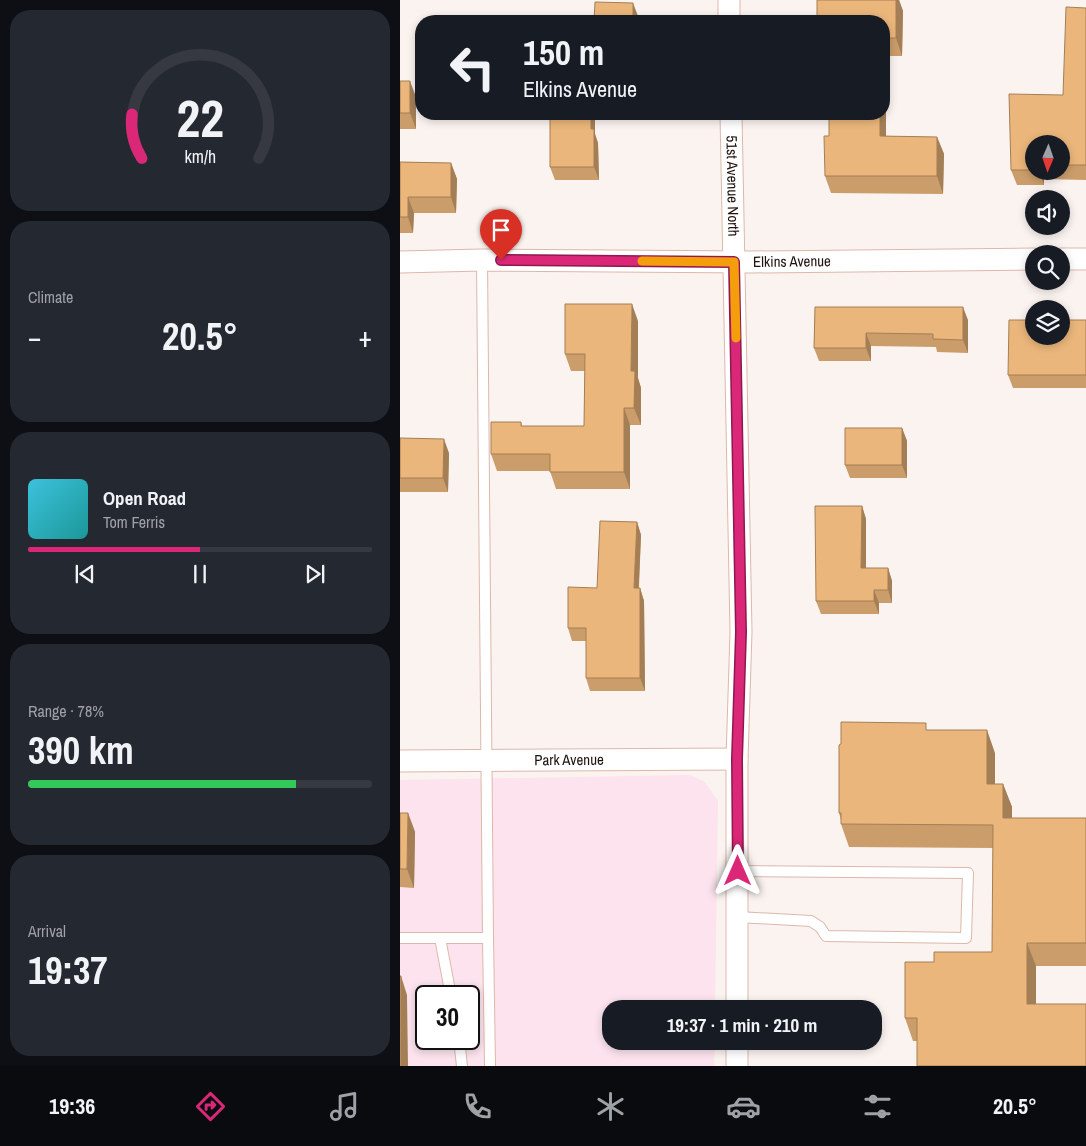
<!DOCTYPE html>
<html lang="en">
<head>
<meta charset="utf-8">
<style>
  body { margin:0; font-family:"Archivo Narrow",sans-serif; background:#242831; color:#f1f3f6; height:100vh; display:flex; flex-direction:column; font-size:19px; white-space:nowrap }
  * { box-sizing:border-box; margin:0 }
  p { font-size:16px; color:#9ea1a6 }
  .icon { flex:none; width:28px; height:28px; fill:none; stroke:currentColor; stroke-width:2; stroke-linecap:round; stroke-linejoin:round }
  .map { position:relative; flex:1; overflow:hidden }
  .side { display:flex; flex-direction:column; gap:10px; padding:10px; background:#0d0f14; width:400px }
  .side>* { flex:none }
  .guide { position:absolute; left:15px; top:15px; width:475px; height:105px; border-radius:20px; box-shadow:0 2px 8px #0003; background:#171b24; color:#f1f3f6; overflow:hidden }
  .needle { width:32px; rotate:182deg }
  .controls { position:absolute; left:625px; top:135px; display:grid; gap:10px }
  .controls a { display:grid; place-items:center; width:45px; height:45px; border-radius:50%; background:#171b24; box-shadow:0 2px 8px #0003; font-size:25px }
  .speed { position:absolute; left:15px; top:985px; display:flex; gap:10px; font-size:25px; font-weight:700; text-align:center }
  .speed>* { display:grid; place-content:center; width:65px; height:65px; border-radius:50%; background:#171b24; box-shadow:0 2px 8px #0003; line-height:1 }
  .speed .limit { border:2px solid #111; border-radius:8px; background:#fff; color:#111 }
  .pin { position:absolute; display:grid; place-items:center; width:42px; height:42px; color:#fff; margin:-51px -21px; border-radius:50% 50% 50% 0; rotate:-45deg; box-shadow:0 0 5px #0007 }
  .pin .icon { rotate:45deg }
  .me { position:absolute; width:55px; margin:-28px; rotate:0deg; stroke-linejoin:round; filter:drop-shadow(0 0 4px #0008) }
  .turn { display:flex; align-items:center; gap:18px; height:105px; padding:0 25px; font-size:22px }
  .turn .icon { width:65px; height:65px; stroke-width:2.5 }
  .turn b { display:block; font-size:35px; line-height:42px }
  .big { font-size:38px; font-weight:700; line-height:1.1 }
  .side .tile { flex:1; display:flex; flex-direction:column; justify-content:center; gap:8px; min-width:0; padding:0 18px; border-radius:20px; background:#242831 }
  .side .dial { align-items:center; gap:0 }
  .dial svg { height:130px; overflow:visible; fill:none; stroke:#363941; stroke-width:7; stroke-linecap:round; text-anchor:middle }
  .dial text { fill:#f1f3f6; stroke:none }
  .song { display:flex; align-items:center; gap:15px }
  .cover { width:60px; height:60px; border-radius:8px; background:linear-gradient(135deg,hsl(190 70% 55%),hsl(180 70% 35%)) }
  .played { height:5px; border-radius:2px; background:linear-gradient(90deg,#db2777 50%,#363941 50%) }
  .keys { display:flex; justify-content:space-around; direction:ltr }
  .heat { display:flex; justify-content:space-between; align-items:center; font-size:28px; direction:ltr }
  .charge { height:8px; border-radius:4px; background:linear-gradient(90deg,#34c759 78%,#363941 0) }
  .trip { position:absolute; left:202px; top:1000px; width:280px; height:50px; border-radius:20px; background:#171b24; box-shadow:0 2px 8px #0003; font-weight:700; line-height:50px; text-align:center }
  .dock { display:flex; height:80px; justify-content:space-around; align-items:center; background:#090b0e; color:#9ea1a6 }
  .dock .icon { width:35px; height:35px }
  .dock .current { color:#db2777 }
  .dock b { font-size:22px; color:#f1f3f6 }
  main { display:flex; flex:1; min-height:0 }
  .map>svg:first-child { display:block }
  .commercial { fill:#fce3ed; fill-rule:evenodd }
  .lines { fill:none; stroke-linecap:round; stroke-linejoin:round }
  .lane-casing { stroke:#dcb8ab; stroke-width:12 }
  .street-casing { stroke:#dcb8ab; stroke-width:23 }
  .lane { stroke:#fff; stroke-width:10 }
  .street { stroke:#fff; stroke-width:21 }
  .wall { fill:#ca9d6a; fill-rule:evenodd }
  .shaded-wall { fill:#a47f56 }
  .building { fill:#ebb67b; stroke:#a47f56 }
  .route-casing { stroke:#8e194d; stroke-width:12 }
  .route { stroke:#db2777; stroke-width:9 }
  .slow { stroke:#f59e0b; stroke-width:9 }
  .labels { text-anchor:middle; stroke-width:4; stroke-linejoin:round; paint-order:stroke }
  .street-label { font-size:15px; fill:#1f120e; stroke:#fff }
</style>
</head>
<body>
<main>
<section class="side">
<div class="tile dial"><svg viewBox="0 0 100 80">
<path d="M14 69A42 42 0 1 1 86 69"/>
<path d="M14 69A42 42 0 0 1 8 42" stroke="#db2777"/>
<text x="50" y="56" font-size="32" font-weight="700">22</text>
<text x="50" y="72" font-size="11">km/h</text>
</svg></div>
<div class="tile"><p>Climate</p>
<div class="heat"><a>−</a><b class="big">20.5°</b><a>+</a></div>
</div>
<div class="tile">
<div class="song"><i class="cover"></i><div><b>Open Road</b><p>Tom Ferris</p></div></div>
<div class="played"></div>
<div class="keys"><svg class="icon" aria-label="previous" viewBox="0 0 24 24"><path d="M18 5L8 12l10 7zM5 5v14"/></svg><svg class="icon" aria-label="pause" viewBox="0 0 24 24"><path d="M8 5v14M16 5v14"/></svg><svg class="icon" aria-label="next" viewBox="0 0 24 24"><path d="M6 5l10 7-10 7zM19 5v14"/></svg></div>
</div>
<div class="tile"><p>Range · 78%</p><b class="big">390 km</b><div class="charge"></div></div>
<div class="tile"><p>Arrival</p><b class="big">19:37</b></div>
</section>
<div class="map">
<svg width="686" height="1066" viewBox="0 0 686 1066">
  <rect width="100%" height="100%" fill="#fbf3f0"/>
  <!-- commercial -->
  <path class="commercial" d="M290,775L305,782L318,801L315,1009H211V1041H315L314,1066H0V780ZM26,996H69V1039H26Z"/>
  <g class="lines">
    <defs>
      <path id="lane" d="M82,260L88,938
        M337,917L411,921L420,927L426,936L566,938L568,873L338,871
        M0,938H88L90,1066
        M40,938L51,996
        M59,1039L62,1066"/>
      <g id="street">
        <path d="M329,0V21"/>
        <path id="s1" d="M331,114L341,632L337,759V1009"/>
        <path d="M661,259H686"/>
        <path id="s2" d="M0,262L82,260L351,262L634,259"/>
        <path id="s3" d="M0,761L337,759"/>
        <path d="M337,1041V1066"/>
      </g>
    </defs>
    <!-- lane casing -->
    <use href="#lane" class="lane-casing"/>
    <!-- street casing -->
    <use href="#street" class="street-casing"/>
    <!-- lane -->
    <use href="#lane" class="lane"/>
    <!-- street -->
    <use href="#street" class="street"/>
  </g>
  <!-- wall -->
  <path class="wall" d="M417,0H499L503,11L502,56H484V21Z
    M686,8V180L644,179V185H617L611,170L663,95ZM634,144H661V171H634Z
    M0,81L16,97V129H0Z
    M486,100V136L537,137L544,154L543,194L431,193L425,176L429,136Z
    M150,114H195V134L198,143L199,180H155L150,167Z
    M0,162L51,163L57,179L56,213H14L13,233H0Z
    M415,307L568,320V353L537,352L536,347L471,346V361H419L414,348Z
    M686,320V388H613L608,375Z
    M238,321V378L241,388V425H230V489H156L150,471H97L91,454L121,422L122,426H184L185,371H171L165,354Z
    M502,428L507,441V478H450L445,465Z
    M0,438L49,453L48,492H0Z
    M462,506L466,519V568H488L492,581V603H479V614H421L416,601Z
    M237,522L241,535L239,588H240L244,601L245,691H190L186,678V641H172L168,628L197,588Z
    M529,730L595,753V784H603L612,807V818H686V966H636L517,1041H513L505,1018L534,962L592,952L593,848L449,847L441,824V820L439,813Z
    M0,813H8L15,832L14,888L0,887Z"/>
  <!-- shaded-wall -->
  <path class="shaded-wall" d="M496,0H499L503,11L502,56L496,38Z
    M233,3L238,16V21H233Z
    M10,81L16,97V129L10,113Z
    M484,93L486,100V153L480,136V114H484Z
    M191,114H195V134L198,143L199,180L194,167L191,129Z
    M537,137L544,154L543,194L537,176Z
    M51,163L57,179L56,213L51,197Z
    M639,171H641L644,179V185Z
    M8,197L14,213L13,233L8,217Z
    M232,304L238,321V378L241,388V425L234,408L231,371Z
    M563,307L568,320V353L563,340Z
    M466,333L471,346V361L466,348Z
    M224,408L230,425V489L224,472Z
    M502,428L507,441V478L502,465Z
    M44,439L49,453L48,492L43,478Z
    M462,506L466,519V581L461,568Z
    M237,522L241,535L238,601L234,588Z
    M488,568L492,581V603L488,590Z
    M240,588L244,601L245,691L240,678Z
    M474,590L479,603V614L474,601Z
    M587,730L595,753V807L587,784Z
    M603,784L612,807V841L603,818Z
    M8,813L15,832L14,888L7,869Z
    M627,943L636,966V1027L627,1004Z
    M1,976L7,995L8,1066H1Z"/>
  <!-- building -->
  <path class="building" d="M417,0H496V38H484V21H417Z
    M195,2L233,3V21H194Z
    M666,7L686,8V165H661V144H634V170H611L609,94L663,95Z
    M0,81H10V113H0Z
    M150,114H191V129H194V167H150Z
    M429,114H480V136L537,137V176H425L424,136H429Z
    M0,162L51,163V197H8V217H0Z
    M165,304H232L231,371H235L234,408H224V472H150V454H91V422H121V426H184L185,354H165Z
    M415,307H563V340L533,339V334L466,333V348H414Z
    M609,320H634V336H661V320H686V375H608Z
    M445,428H502V465H445Z
    M0,438L44,439L43,478H0Z
    M415,506H462L461,568H488V590H474V601H416Z
    M200,521L237,522L234,588H240V678H186V628H168V587L197,588Z
    M441,722L526,723V730H587V784H603V818H686V943H627V1004H686V1066H517V1018H505V962H534V952H592L593,825L441,824V813H439V745L441,744Z
    M0,813H8L7,869H0Z
    M0,976H1V1066H0Z"/>
  <g class="lines">
    <defs>
      <path id="route" d="M101,260L334,262L341,632L337,759L338,871"/>
    </defs>
    <!-- route casing -->
    <use href="#route" class="route-casing"/>
    <!-- route -->
    <use href="#route" class="route"/>
    <!-- slow -->
    <path class="slow" d="M242,261L334,262L336,338"/>
  </g>
  <g class="labels">
    <!-- street labels -->
    <g class="street-label">
      <text dy="5" stroke="none"><textPath href="#s1" startOffset="72">51st Avenue North</textPath></text>
      <text dy="5" stroke="none"><textPath href="#s2" startOffset="392">Elkins Avenue</textPath></text>
      <text dy="5" stroke="none"><textPath href="#s3" startOffset="169">Park Avenue</textPath></text>
    </g>
  </g>
</svg>
<div class="controls">
<a><svg class="needle" viewBox="-14 -14 28 28"><path d="M0-13l5 13h-10z" fill="#e53935"/><path d="M0 13l5-13h-10z" fill="#9ea1a6"/></svg></a>
<a><svg class="icon" aria-label="sound" viewBox="0 0 24 24"><path d="M4 9h4l5-4v14l-5-4H4zM17 9q2 3 0 6"/></svg></a>
<a><svg class="icon" aria-label="search" viewBox="0 0 24 24"><circle cx="10" cy="10" r="6"/><path d="M15 15l6 6"/></svg></a>
<a><svg class="icon" aria-label="layers" viewBox="0 0 24 24"><path d="M12 4l9 5-9 5-9-5zM3 14l9 5 9-5"/></svg></a>
</div>
<div class="speed"><div class="limit">30</div></div>
<div class="pin" style="left:101px;top:260px;background:#d93025"><svg class="icon" aria-label="arrive" viewBox="0 0 24 24"><path d="M6 21V4h12l-3 4 3 4H6"/></svg></div>
<svg class="me" style="left:338px;top:871px" viewBox="-20 -20 40 40"><path d="M0-17L14 15 0 8-14 15z" fill="#db2777" stroke="#fff" stroke-width="4"/></svg>
<div class="trip">19:37 · 1 min · 210 m</div>
<div class="guide">
<div class="turn"><svg class="icon" aria-label="left" viewBox="0 0 24 24"><path d="M17 20v-9H6M10 6l-5 5 5 5"/></svg><div><b>150 m</b>Elkins Avenue</div></div>
</div>
</div>
</main>
<nav class="dock">
<b>19:36</b>
<svg class="icon current" aria-label="directions" viewBox="0 0 24 24"><path d="M12 3l9 9-9 9-9-9zM9 14v-3h6M13 9l2 2-2 2"/></svg>
<svg class="icon" aria-label="music" viewBox="0 0 24 24"><path d="M9 18V5l10-2v13"/><circle cx="6" cy="18" r="3"/><circle cx="16" cy="16" r="3"/></svg>
<svg class="icon" aria-label="phone" viewBox="0 0 24 24"><path d="M5 4h4l2 5-3 2q2 4 5 5l2-3 5 2v4C11 20 4 13 5 4z"/></svg>
<svg class="icon" aria-label="climate" viewBox="0 0 24 24"><path d="M12 3v18M4 7l16 10M4 17L20 7"/></svg>
<svg class="icon" aria-label="car" viewBox="0 0 24 24"><path d="M5 17H2v-5l4-1 3-4h7l3 4 3 1v5h-3M9 17h6M6 11h13"/><circle cx="7" cy="17" r="2"/><circle cx="17" cy="17" r="2"/></svg>
<svg class="icon" aria-label="filters" viewBox="0 0 24 24"><path d="M4 7h16M4 17h16"/><circle cx="9" cy="7" r="2"/><circle cx="15" cy="17" r="2"/></svg>
<b>20.5°</b>
</nav>
</body>
</html>
